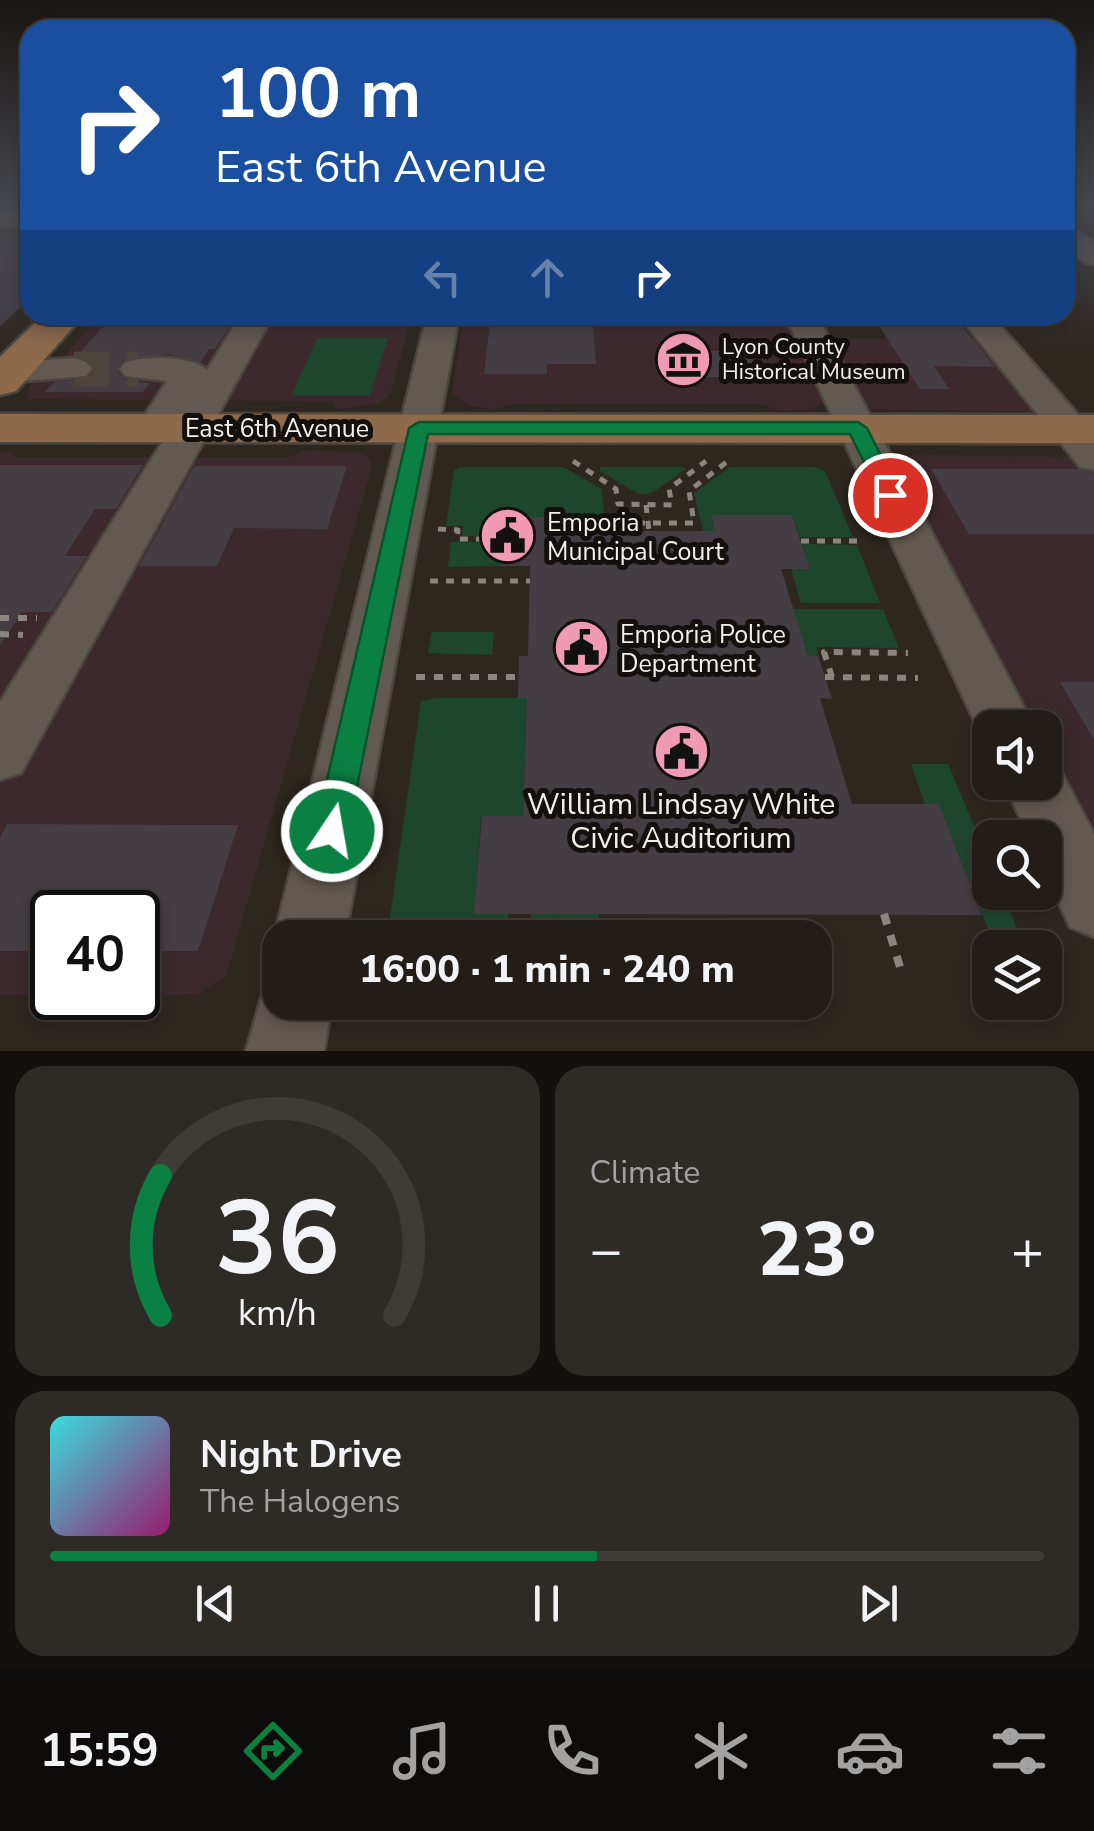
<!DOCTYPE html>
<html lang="en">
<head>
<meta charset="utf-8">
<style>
  body { margin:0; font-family:"Nunito Sans",sans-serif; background:#2e2a25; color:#f1f3f6; height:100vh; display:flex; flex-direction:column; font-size:38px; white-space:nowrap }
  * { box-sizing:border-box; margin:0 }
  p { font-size:32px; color:#a2a2a2 }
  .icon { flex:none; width:55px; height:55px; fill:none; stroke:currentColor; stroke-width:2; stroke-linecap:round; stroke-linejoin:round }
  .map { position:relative; height:1051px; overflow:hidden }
  .details { display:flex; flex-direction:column; gap:15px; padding:15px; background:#13100d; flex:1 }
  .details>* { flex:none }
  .hud { position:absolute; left:20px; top:20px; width:1055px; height:305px; border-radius:30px; box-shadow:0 5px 15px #0003,0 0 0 2px #3f3b37; background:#1a4fa0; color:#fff; overflow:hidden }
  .fabs { position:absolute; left:972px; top:710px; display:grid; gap:20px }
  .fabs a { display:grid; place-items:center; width:90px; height:90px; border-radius:20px; background:#221d18; box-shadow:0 5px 15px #0003,0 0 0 2px #3f3b37; font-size:50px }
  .speed { position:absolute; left:30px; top:890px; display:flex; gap:20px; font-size:50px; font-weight:700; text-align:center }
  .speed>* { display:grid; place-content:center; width:130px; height:130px; border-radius:50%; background:#221d18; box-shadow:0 5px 15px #0003,0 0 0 2px #3f3b37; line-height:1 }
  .speed .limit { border:5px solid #111; border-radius:15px; background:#fff; color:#111 }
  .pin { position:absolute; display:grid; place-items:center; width:85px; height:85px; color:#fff; margin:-42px; border:5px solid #fff; border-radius:50%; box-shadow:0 2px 10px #0007 }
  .me { position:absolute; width:110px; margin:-55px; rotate:12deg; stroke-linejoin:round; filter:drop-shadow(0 0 8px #0008) }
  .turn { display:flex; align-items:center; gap:35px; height:210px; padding:0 30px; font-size:45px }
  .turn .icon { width:130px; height:130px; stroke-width:2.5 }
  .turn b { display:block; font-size:70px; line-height:85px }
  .lanes { display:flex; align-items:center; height:95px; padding:0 30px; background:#0003; justify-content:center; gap:50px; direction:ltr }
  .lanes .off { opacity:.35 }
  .big { font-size:75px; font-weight:800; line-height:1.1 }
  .details .widget { flex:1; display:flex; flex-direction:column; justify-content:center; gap:15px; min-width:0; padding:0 35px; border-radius:30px; background:#2e2a25 }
  .details .dial { align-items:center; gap:0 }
  .dial svg { height:260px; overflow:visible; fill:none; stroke:#3f3b37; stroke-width:7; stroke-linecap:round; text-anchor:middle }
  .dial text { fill:#f1f3f6; stroke:none }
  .song { display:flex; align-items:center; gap:30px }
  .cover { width:120px; height:120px; border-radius:15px; background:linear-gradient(135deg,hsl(180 70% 55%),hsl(320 70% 35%)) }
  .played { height:10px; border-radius:5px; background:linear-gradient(90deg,#0b8043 55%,#3f3b37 55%) }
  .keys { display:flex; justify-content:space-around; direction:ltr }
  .heat { display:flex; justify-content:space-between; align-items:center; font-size:55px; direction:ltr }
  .details .tiles { flex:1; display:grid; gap:15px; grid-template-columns:1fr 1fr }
  .widget:last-child { grid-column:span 2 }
  .trip { position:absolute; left:262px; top:920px; width:570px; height:100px; border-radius:30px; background:#221d18; box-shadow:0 5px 15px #0003,0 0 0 2px #3f3b37; font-weight:800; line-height:100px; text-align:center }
  .dock { display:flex; height:160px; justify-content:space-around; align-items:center; background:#0e0c0a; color:#a2a2a2 }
  .dock .icon { width:70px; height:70px }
  .dock .on { color:#0b8043 }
  .dock b { font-size:45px; color:#f1f3f6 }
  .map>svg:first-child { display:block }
  .commercial { fill:#3d292d }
  .green { fill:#1e462f }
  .building { fill:#443d44 }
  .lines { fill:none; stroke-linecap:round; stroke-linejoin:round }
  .minor-tunnel { stroke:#4c453e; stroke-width:35; stroke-dasharray:35 18; stroke-linecap:butt }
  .minor-casing { stroke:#4b463f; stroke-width:5 }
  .major-casing { stroke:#4b463f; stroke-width:5 }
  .path-far2 { stroke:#8b857f; stroke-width:5; stroke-dasharray:8 8; stroke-linecap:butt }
  .path-far1 { stroke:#8b857f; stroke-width:6; stroke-dasharray:9 9; stroke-linecap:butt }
  .path { stroke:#8b857f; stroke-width:8; stroke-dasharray:11 11; stroke-linecap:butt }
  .minor { fill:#625a52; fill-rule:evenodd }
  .major { fill:#8f6a4a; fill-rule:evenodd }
  .route { fill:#0b8043; stroke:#07532c; stroke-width:2.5 }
  .labels { text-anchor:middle; stroke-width:10; stroke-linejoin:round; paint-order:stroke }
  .far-poi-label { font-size:22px; fill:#f3efea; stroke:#13100d; text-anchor:start }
  .street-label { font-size:25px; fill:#f3efea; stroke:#13100d }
  .poi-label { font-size:25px; fill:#f3efea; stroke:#13100d; text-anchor:start }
  .near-poi-label { font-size:30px; fill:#f3efea; stroke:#13100d }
</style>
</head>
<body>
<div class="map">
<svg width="1094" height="1051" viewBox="0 0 1094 1051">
  <rect width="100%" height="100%" fill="#2e2720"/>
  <!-- commercial -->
  <path class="commercial" d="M101,315H412L390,395L377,404L342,409L336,407L333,401L27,399L32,378L51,371Z
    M464,315H786L825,401L812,409L782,411L759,404H515L495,409L469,406L452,393Z
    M831,339H1008L1070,412L874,409L863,402Z
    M306,450L357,452L368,457L372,467L226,976L197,994L138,996V912H52V995H0V451L11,452L16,457H289Z
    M913,455L1094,457V842L1045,747V728L1035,727L897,462Z"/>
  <!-- green -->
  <path class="green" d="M317,338H388L370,395H292Z
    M460,467H563L602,489L604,517H506L503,536H462L463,526H446L454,471Z
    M600,467H682L686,469C637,504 651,500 600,471Z
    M730,467H815L825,471L853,537H800L792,515L711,516L715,531H703L694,493Z
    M451,542H503L502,566L448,567Z
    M802,544L857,545L880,603H801L791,569H810Z
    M793,609H883L899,648L817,647L818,656H808Z
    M432,632H494L492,655L428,653Z
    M437,698H527L523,816H481L475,913L508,914L507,937L387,938L421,701Z
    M911,764H948L990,864V892L1002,893L1025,947H995L939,804H925Z
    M531,914H599V923H610V937L530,938Z"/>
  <!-- building -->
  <path class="building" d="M0,231H30V298L0,326Z
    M113,315H237L215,349H209L201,362L168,354L123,360L117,371L126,380L150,383L143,392H45L54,382L89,378L95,367L78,355Z
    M491,315H592L596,364H547V374H484Z
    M899,315L956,318L995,367L934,366L949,389H920L874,318Z
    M664,351H750L760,377H670Z
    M0,465H143L116,509H95L65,556H87L52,612H22L0,645Z
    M194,466H347L327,529L234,528L217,566H139Z
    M931,469H1077L1094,473V534H969Z
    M711,515H792L810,569H781L808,656H818L832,699L820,698L852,804H939L982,915L474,914L482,816H523L527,698H518L519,656H528L530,566H502L505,517H570V531H715Z
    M1060,682H1094V740Z
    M7,824L188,825H238L198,951H138V912H52V951H0V838Z"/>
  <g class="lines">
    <!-- minor-tunnel -->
    <path class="minor-tunnel" d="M74,369H138"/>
    <defs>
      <path id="minor" d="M0,211H30V227H0Z
        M1065,224L1094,242V264L1084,262L1065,246Z
        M241,315H273L21,773L0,780V702L169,431L145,430L140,422L167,381L126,376L120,369L126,362C146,356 192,355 207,370Z
        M427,315H459L345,938H280V954L274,938Z
        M785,315H817L1035,728H990V747L986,746Z
        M958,315H991L1094,433V470L1080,467Z
        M74,358L86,362L92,369L86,376L11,382L0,379V363Z
        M1045,758L1056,762L1094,834V937L1070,927L1045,873V838H1029L1004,782H1045Z
        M280,971V1002H332L324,1051H246L268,975Z"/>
      <path id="major" d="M43,315H84L16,391L0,395V357Z
        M0,414L1094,415V443L0,442Z"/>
    </defs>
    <!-- minor casing -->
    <use href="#minor" class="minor-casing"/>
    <!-- major casing -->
    <use href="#major" class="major-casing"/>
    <!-- path-far2 -->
    <path class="path-far2" d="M573,461L616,489L618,504L672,505L669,489L706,461
      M646,505L649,531
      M589,523H694L689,491L728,461
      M438,529L458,530L457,539H503
      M801,541H861
      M430,581H530"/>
    <!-- path-far1 -->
    <path class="path-far1" d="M0,618H37
      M0,634L23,635
      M416,677H518
      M825,677L918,678
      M832,677L824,652L908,653"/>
    <!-- path -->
    <path class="path" d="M884,914L900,967"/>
    <!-- minor -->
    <use href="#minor" class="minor"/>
    <!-- major -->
    <use href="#major" class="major"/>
  </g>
  <!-- sky -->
  <linearGradient id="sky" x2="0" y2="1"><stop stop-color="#191512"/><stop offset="0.58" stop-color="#46474e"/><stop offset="1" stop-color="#46474e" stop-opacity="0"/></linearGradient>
  <rect width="1094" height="352" fill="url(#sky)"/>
  <!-- route -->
  <path class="route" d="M419,422H858L867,428L901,495L890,502L883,500L850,434H428L348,831L343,842L332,847L320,842L315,831L409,428Z"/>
  <!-- icons -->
  <defs>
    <symbol id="museum-disc" viewBox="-11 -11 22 22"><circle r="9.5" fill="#f09ab5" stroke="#13100d"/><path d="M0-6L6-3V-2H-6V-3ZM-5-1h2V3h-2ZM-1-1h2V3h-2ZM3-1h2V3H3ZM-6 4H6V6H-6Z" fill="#111"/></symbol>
    <symbol id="civic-disc" viewBox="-11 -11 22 22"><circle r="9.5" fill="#f09ab5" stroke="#13100d"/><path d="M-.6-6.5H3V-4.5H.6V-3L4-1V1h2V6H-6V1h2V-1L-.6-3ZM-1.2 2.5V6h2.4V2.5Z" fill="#111"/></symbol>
  </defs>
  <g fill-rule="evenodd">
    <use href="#museum-disc" x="652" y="328" width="63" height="63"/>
    <use href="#civic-disc" x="476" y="504" width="63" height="63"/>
    <use href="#civic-disc" x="550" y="616" width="63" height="63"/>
    <use href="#civic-disc" x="650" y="720" width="63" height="63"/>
  </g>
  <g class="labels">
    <!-- far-poi labels -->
    <g class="far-poi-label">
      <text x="722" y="354">Lyon County<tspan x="722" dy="25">Historical Museum</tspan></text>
    </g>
    <!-- street labels -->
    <g class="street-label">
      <text x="277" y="437">East 6th Avenue</text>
    </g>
    <!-- poi labels -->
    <g class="poi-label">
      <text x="547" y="531">Emporia<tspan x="547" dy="29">Municipal Court</tspan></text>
      <text x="620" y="643">Emporia Police<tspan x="620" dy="29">Department</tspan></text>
    </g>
    <!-- near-poi labels -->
    <g class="near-poi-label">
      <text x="681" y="814">William Lindsay White<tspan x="681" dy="34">Civic Auditorium</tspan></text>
    </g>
  </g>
</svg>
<div class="fabs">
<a><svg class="icon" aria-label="sound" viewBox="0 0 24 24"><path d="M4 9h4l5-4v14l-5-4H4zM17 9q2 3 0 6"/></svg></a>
<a><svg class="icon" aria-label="search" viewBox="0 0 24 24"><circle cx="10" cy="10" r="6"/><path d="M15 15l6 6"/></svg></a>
<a><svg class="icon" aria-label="layers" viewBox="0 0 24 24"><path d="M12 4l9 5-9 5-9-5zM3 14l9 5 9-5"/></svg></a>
</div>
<div class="speed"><div class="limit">40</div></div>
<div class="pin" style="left:890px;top:495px;background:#d93025"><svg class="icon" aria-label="arrive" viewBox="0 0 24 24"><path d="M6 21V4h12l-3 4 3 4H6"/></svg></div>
<svg class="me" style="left:332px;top:831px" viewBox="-20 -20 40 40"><circle r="17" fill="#0b8043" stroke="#fff" stroke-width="3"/><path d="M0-11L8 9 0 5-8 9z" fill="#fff"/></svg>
<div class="trip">16:00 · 1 min · 240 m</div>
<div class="hud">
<div class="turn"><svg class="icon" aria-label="right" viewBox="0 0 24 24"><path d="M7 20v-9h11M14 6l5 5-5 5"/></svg><div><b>100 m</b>East 6th Avenue</div></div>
<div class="lanes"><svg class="icon off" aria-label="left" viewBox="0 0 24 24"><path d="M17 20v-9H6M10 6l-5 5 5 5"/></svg><svg class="icon off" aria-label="ahead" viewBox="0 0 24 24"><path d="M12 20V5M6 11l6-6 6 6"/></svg><svg class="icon" aria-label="right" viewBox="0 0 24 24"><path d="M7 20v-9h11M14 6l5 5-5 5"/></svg></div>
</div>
</div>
<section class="details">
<div class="tiles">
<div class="widget dial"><svg viewBox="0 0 100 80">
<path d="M14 69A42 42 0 1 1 86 69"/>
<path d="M14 69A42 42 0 0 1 14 26" stroke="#0b8043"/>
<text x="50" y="56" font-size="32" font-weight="700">36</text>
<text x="50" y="72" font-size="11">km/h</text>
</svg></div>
<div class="widget"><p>Climate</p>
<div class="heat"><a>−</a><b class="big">23°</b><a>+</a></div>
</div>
<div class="widget">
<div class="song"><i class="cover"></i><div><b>Night Drive</b><p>The Halogens</p></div></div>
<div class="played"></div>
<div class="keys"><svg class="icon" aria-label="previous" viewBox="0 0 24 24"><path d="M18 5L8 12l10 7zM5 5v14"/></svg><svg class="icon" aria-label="pause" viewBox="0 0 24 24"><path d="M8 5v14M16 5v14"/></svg><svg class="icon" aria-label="next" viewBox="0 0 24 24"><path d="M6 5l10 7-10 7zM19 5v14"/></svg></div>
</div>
</div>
</section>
<nav class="dock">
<b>15:59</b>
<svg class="icon on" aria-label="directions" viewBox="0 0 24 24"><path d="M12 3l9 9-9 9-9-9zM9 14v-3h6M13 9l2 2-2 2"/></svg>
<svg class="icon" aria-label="music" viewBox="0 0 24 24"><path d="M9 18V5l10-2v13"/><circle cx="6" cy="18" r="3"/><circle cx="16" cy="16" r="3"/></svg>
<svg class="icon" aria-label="phone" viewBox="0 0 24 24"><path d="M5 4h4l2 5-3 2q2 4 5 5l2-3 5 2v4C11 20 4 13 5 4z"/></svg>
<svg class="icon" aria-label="climate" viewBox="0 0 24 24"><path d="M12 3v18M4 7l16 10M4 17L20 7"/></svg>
<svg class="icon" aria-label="car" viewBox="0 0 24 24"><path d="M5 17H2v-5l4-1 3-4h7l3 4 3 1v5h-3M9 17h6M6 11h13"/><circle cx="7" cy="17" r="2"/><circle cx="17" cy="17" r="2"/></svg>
<svg class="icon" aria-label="filters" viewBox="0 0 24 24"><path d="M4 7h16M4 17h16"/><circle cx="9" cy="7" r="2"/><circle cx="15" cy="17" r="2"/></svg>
</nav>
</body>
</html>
